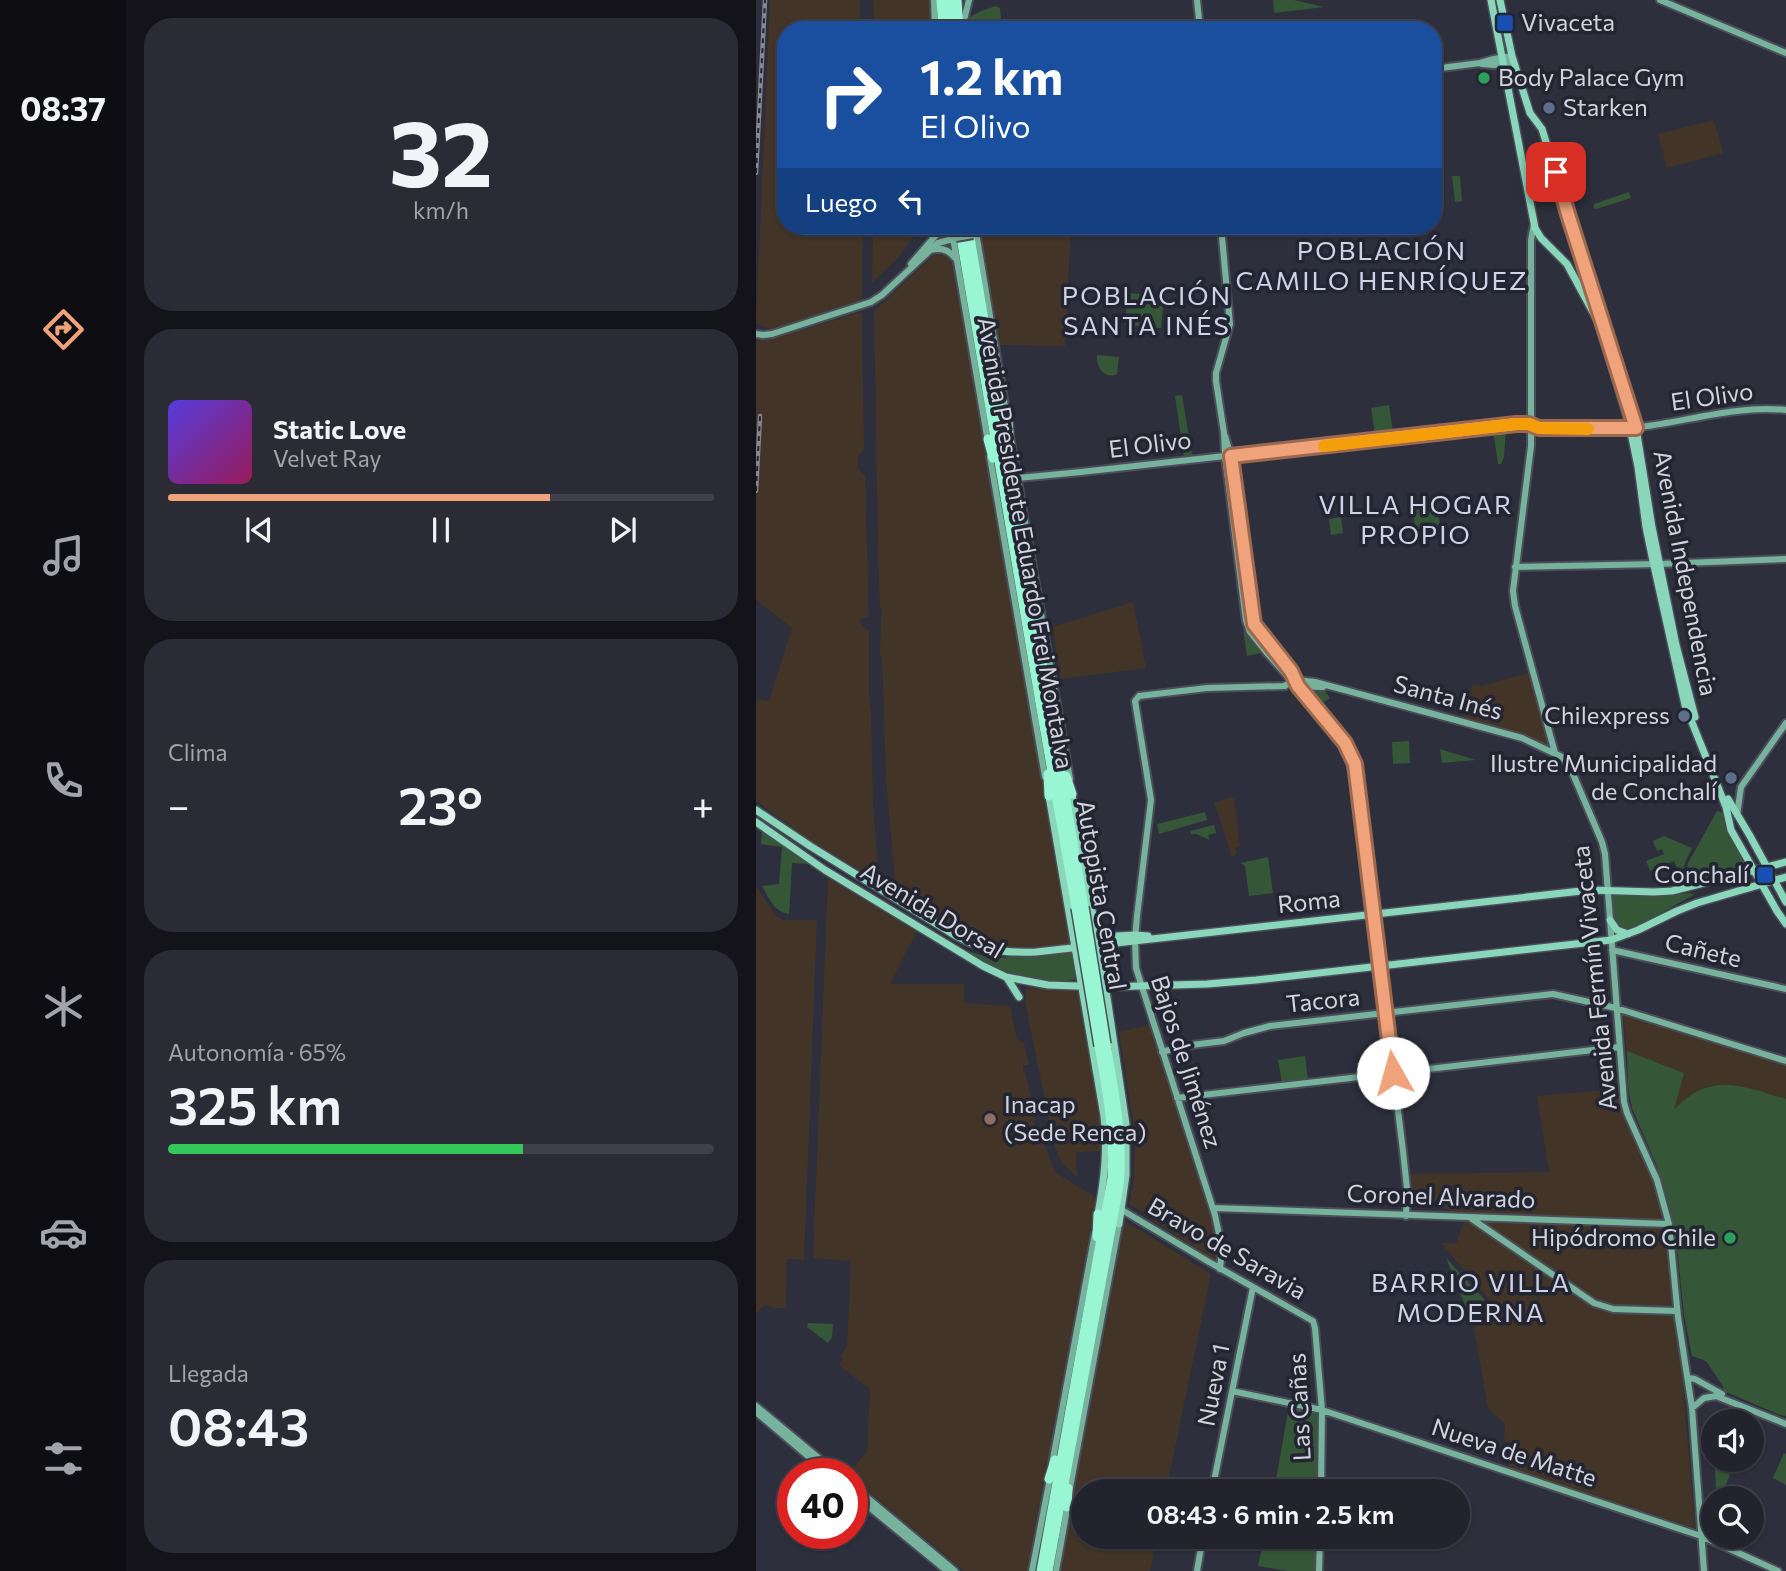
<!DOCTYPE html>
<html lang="es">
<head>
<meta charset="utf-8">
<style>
  body { margin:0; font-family:Commissioner,sans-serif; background:#2a2b35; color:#f1f3f6; height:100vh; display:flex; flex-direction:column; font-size:26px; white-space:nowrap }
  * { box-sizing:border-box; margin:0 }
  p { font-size:23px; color:#a2a4aa }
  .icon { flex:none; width:38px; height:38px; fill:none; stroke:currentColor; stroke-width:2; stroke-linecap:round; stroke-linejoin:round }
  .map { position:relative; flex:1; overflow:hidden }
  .drawer { display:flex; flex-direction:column; gap:18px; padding:18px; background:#131319; width:630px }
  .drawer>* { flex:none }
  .guide { position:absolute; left:21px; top:21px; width:665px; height:214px; border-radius:28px; box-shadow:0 2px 5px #0004,0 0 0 2px #3f4049; background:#1a4fa0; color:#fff; overflow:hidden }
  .fabs { position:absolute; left:945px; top:1409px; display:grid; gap:14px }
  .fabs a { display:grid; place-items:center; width:63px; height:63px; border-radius:50%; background:#22232d; box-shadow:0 2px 5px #0004,0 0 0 2px #3f4049; font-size:35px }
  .speed { position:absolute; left:21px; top:1458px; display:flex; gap:14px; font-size:35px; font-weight:700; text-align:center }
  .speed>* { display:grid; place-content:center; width:91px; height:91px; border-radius:50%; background:#22232d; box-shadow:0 2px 5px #0004,0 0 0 2px #3f4049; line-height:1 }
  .speed .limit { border:10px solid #d22; background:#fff; color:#111 }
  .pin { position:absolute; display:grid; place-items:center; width:60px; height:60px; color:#fff; margin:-30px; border-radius:14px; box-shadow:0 4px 10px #0006 }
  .me { position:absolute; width:77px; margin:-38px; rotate:353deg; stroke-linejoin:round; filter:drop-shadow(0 0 5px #0008) }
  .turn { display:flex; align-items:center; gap:24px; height:147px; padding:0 28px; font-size:32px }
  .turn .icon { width:91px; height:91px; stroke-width:2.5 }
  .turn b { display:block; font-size:49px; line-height:60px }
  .then { display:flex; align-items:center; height:66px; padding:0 28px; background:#0003; gap:14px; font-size:26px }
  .big { font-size:52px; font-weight:600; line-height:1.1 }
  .drawer .widget { flex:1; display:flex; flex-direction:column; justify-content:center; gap:10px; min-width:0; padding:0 24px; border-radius:28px; background:#2a2b35 }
  .drawer .dial { align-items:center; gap:0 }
  .dial b { font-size:91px; line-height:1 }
  .song { display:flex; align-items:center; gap:21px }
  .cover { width:84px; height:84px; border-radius:10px; background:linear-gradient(135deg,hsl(250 70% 55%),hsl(330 70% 35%)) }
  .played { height:7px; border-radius:4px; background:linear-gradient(90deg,#f0a27a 70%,#3f4049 70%) }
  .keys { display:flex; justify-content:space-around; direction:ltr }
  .heat { display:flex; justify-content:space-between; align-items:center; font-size:38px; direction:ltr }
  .charge { height:10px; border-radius:5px; background:linear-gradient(90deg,#34c759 65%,#3f4049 0) }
  .trip { position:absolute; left:315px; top:1479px; width:399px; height:70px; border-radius:35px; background:#22232d; box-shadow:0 2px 5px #0004,0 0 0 2px #3f4049; font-weight:600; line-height:70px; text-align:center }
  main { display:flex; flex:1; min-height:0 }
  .dock { display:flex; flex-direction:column; width:126px; justify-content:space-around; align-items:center; background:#0e0e12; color:#a2a4aa }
  .dock .icon { width:49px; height:49px }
  .dock .on { color:#f0a27a }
  .dock b { font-size:32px; color:#f1f3f6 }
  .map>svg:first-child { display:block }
  .industrial { fill:#423527 }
  .green { fill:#355738 }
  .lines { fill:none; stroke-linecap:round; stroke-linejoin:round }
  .secondary-casing { stroke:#4b4d59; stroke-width:10 }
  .primary-casing { stroke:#4b4d59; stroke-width:10 }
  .highway-casing { stroke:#4b4d59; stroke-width:12 }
  .secondary { stroke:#77b29c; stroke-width:6 }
  .primary { stroke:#89d6ba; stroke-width:7 }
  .highway { stroke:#99f6d5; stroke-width:9 }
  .rail-casing { stroke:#868792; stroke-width:4.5 }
  .rail { stroke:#232532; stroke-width:2; stroke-dasharray:5; stroke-linecap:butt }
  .secondary-bridge-casing { stroke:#4b4d59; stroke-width:10; stroke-linecap:butt }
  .highway-bridge-casing { stroke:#4b4d59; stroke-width:12; stroke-linecap:butt }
  .secondary-bridge { stroke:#77b29c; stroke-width:6 }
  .highway-bridge { stroke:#99f6d5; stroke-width:9 }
  .route-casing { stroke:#9c694f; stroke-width:18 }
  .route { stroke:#f0a27a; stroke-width:12 }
  .slow { stroke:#f59e0b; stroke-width:12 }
  .transit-dot { fill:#1a4fb4; stroke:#232532; stroke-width:2.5 }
  .leisure-dot { fill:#2e9e5b; stroke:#232532; stroke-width:2.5 }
  .service-dot { fill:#5c6f8a; stroke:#232532; stroke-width:2.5 }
  .education-dot { fill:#8d6e63; stroke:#232532; stroke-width:2.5 }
  .labels { text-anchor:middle; stroke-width:7; stroke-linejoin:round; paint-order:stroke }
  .poi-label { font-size:24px; fill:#d2d3dc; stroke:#232532; text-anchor:start }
  .street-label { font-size:24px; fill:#d2d3dc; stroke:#232532 }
  .neighbourhood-label { font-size:26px; letter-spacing:2px; fill:#d0d3e4; stroke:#232532 }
</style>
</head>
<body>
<main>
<nav class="dock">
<b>08:37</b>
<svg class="icon on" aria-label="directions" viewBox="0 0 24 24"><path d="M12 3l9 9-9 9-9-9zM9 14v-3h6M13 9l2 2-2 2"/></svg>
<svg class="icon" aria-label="music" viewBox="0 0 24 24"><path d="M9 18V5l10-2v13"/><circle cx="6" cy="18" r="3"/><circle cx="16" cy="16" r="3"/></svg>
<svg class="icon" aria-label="phone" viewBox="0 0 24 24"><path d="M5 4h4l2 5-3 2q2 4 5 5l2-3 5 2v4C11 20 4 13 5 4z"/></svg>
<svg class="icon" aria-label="climate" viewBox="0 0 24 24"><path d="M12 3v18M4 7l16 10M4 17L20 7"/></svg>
<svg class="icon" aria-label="car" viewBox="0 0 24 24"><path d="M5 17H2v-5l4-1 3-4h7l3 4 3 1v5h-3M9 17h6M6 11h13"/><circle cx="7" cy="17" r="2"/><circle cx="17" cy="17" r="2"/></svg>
<svg class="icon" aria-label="filters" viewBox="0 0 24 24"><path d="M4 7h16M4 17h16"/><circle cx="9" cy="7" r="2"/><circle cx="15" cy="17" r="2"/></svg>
</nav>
<section class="drawer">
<div class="widget dial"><b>32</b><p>km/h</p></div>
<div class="widget">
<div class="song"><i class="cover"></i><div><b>Static Love</b><p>Velvet Ray</p></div></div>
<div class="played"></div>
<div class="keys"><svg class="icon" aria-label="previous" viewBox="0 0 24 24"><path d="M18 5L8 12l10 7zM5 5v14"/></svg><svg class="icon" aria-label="pause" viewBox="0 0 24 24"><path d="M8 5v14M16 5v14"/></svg><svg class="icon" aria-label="next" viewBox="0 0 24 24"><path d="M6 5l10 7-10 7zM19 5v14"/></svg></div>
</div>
<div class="widget"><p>Clima</p>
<div class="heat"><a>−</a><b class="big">23°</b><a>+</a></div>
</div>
<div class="widget"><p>Autonomía · 65%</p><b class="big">325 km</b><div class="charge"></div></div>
<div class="widget"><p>Llegada</p><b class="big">08:43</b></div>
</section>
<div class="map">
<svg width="1030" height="1571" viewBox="0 0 1030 1571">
  <rect width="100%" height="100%" fill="#2d2f3c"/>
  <!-- industrial -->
  <path class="industrial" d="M14,0H104V30H30V226H107L106,301L16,330L0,323Z
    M117,0H174L176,30H118Z
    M958,120L967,153L911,168L902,134Z
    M117,226H164L143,257L116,283Z
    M223,226H315L309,346L243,345Z
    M185,253V256L189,254L191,255L197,262L316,944L271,948L226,943L188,924L141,895L139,882L130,778L126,656H124L125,615L126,610L124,607L122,549L118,311L178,255Z
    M106,312L108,450L102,456V468L109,476L113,616L104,620L105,625L113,631V699L115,709L117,805L123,879L119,880L56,842L0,801V699L13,701L36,628L0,600V339L12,340Z
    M377,602L390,668L305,679L296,627Z
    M773,673L793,747L772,737L706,718L717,684L725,686Z
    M478,797L484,846L479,848L481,854L476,857L458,802Z
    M72,878L161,932L134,984H208V1003L254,1006L261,1039L268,1043L273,1065H267V1072L269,1073L279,1116L278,1130H283L299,1172L340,1198L271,1571H208L96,1478V1474L93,1473L111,1451L114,1389L83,1365L87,1360L85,1356L91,1346L95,1261L57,1258Z
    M0,886L20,916L27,920H61L48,1260L31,1259L30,1308H18L9,1304L0,1314Z
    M270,988L324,990L346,1129V1151L320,1152L321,1177L306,1163L298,1145L269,1002Z
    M867,1015L1030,1065V1099L984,1086L966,1085L951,1087L937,1094L928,1100L917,1112L928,1073L871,1051Z
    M393,1025L455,1206L464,1253L462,1262L388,1215V1213L373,1204L378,1177L379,1134L363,1032Z
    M862,1089L866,1106L904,1197L910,1226L917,1309L924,1353L939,1528L753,1469L755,1443L748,1441L749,1424L732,1408L718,1328L714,1319L722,1308L733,1299L685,1243H700L709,1220L656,1188L655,1174L793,1172L781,1096Z
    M369,1221L455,1274L410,1491H327V1536L401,1537L394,1571H303Z"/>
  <!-- green -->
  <path class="green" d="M517,0H538L568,7L518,13Z
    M240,6L244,8L246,30H208L212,18L225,11Z
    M696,176H704L706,201L699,202Z
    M873,192L875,198L840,209L837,207L838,204Z
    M372,293L408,296L405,328L369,325Z
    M341,355L363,357L361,374C348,380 340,367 341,355Z
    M426,395L436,455L428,457L419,396Z
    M633,405L637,432L619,435L615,408Z
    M750,428L748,457L745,464H742L737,430Z
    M681,502L685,532L660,535L656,504Z
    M585,517L587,533L575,535L573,519Z
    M487,629L505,653L491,656Z
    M551,688L569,691L574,698L563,706L551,691Z
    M653,741L654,763L637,764L636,742Z
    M684,749L720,760L686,763Z
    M961,811L968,813L993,867V869L928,887L932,863Z
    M449,812L451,820L403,834L401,824Z
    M458,825L460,833L452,835L454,840L440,834H435L434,831Z
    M6,829L55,864L36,863L33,914C18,912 13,898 6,886L23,884L26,847L5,844Z
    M908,836L936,848L929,863L925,877L918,861L894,871L890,861L908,854L906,849L901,851L897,841Z
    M512,857L517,893L493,896L489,866L485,863Z
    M870,893L898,896L934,893L938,895C914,906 894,923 869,932L858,923L856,895V894Z
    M203,948L228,956L243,958L315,950L320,979C279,988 237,969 203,948Z
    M871,1051L928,1073L918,1110C953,1071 987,1086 1030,1099V1416L1024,1415L968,1391L967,1386L950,1361L936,1356L928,1315L922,1257L916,1218L909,1191L900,1164L876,1108L872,1086Z
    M549,1056L552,1079L526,1083L522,1060Z
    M690,1258L729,1300L720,1305L713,1315Z
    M52,1323L77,1324L76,1337L72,1343L51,1327Z
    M533,1406L562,1412V1491H518Z
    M1028,1453L1030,1454V1485L1017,1478Z
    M958,1460L977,1468L964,1498H961Z
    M508,1537H561V1571H531L502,1566Z"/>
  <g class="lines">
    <defs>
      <path id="secondary" d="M178,0L179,30
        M441,0L444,30
        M904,0L1030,53
        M206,28L213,0
        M726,64L738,65L758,62
        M677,69L724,63L738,59L756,56
        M778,224L775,240V446L757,591L759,606L799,753
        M195,226L232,442
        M219,226L252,424
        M465,226L474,324L460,373V381L468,433L469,456L490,621L494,632L510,652L533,678L546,690L589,743L599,763L647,1151L651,1189L650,1216
        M175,250C185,247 193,250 199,258
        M155,264L188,226
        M0,334L7,335L16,334L115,302L126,295L182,243L200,238
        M469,436L475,456L497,620C507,644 534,659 542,684
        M255,442L314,779
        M234,457L289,777
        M262,478L325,472L469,456L497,454L760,424H773L783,428C816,428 852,432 885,427C933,421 982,405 1030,410
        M759,567L903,564L1030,559
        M528,686L540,680L559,682L766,738L806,757L814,767L846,842L849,854L868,1102L871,1113L901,1180L913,1224L922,1317L936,1408L948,1571
        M540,686L567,687
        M981,815L985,787L1030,723
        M856,950L1030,989
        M406,1052L427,1046L468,1041L488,1033L514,1026L797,994L860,1008L1030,1061
        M421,1098L863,1047
        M457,1208L913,1224
        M366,1210L453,1262L557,1321L559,1328L566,1410L565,1491
        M716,1219L838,1303L857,1309L921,1311
        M464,1269L466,1249L459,1215L380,968L379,940L381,916L395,800L379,701L383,696L451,688L529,686
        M932,1378L939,1379L966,1394
        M476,1391L566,1410L945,1536L1022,1571
        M0,1406L82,1474
        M936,1408L948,1398L960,1396L1030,1424
        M0,1412L73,1474
        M296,1464L339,1233
        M96,1485L199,1571
        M456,1491L497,1287
        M96,1493L191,1571
        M313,1493L363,1224
        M276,1571L294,1478
        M300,1571L312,1504
        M441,1571L447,1536
        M563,1571L564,1536"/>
      <path id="primary" d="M735,0L779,228L785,238L811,264L844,325L873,423L882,467L890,527L897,561L929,705L970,807L975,830L1021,911L1030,924
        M744,0L756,56L774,113L786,129L846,322
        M874,407L881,434L896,527L920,645L939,717
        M316,794L351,997L370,1124V1175L363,1224
        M293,796L348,1116C352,1149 348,1181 342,1214
        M972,799L994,836L1030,902
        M0,810L54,846L200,936C228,951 248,953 280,952L834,890L898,892L916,891L1030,862
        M0,822L69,870L227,966L250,977L292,985L349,987L451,984L500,980L855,940L882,930L921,911L941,903L1030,877
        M854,920L861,930L872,934
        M341,937L379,935L392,936
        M251,978L263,997"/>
      <path id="highway" d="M185,0L187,30
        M194,0L196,30
        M201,0L203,30
        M203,226L285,709L320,908
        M212,226L328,907
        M252,423L254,446
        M232,439L237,458
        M292,774L293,796
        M310,776L316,794
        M341,1237L342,1214
        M293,1479L299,1460
        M311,1507L312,1488
        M285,1571L356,1178C359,1133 351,1090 343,1046
        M292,1571L363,1186C368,1138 358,1091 350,1044"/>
    </defs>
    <!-- secondary casing -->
    <use href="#secondary" class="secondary-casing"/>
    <!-- primary casing -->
    <use href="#primary" class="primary-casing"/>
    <!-- highway casing -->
    <use href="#highway" class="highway-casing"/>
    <!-- secondary -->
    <use href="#secondary" class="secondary"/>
    <!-- primary -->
    <use href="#primary" class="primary"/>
    <!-- highway -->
    <use href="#highway" class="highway"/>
    <defs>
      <path id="rail" d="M0,173L9,0
        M0,491L4,416"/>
    </defs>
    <!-- rail casing -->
    <use href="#rail" class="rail-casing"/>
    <!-- rail -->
    <use href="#rail" class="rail"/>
    <defs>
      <path id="secondary-bridge" d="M200,238L217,235"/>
      <path id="highway-bridge" d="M328,907L350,1044
        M320,908L343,1046"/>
    </defs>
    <!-- secondary-bridge casing -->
    <use href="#secondary-bridge" class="secondary-bridge-casing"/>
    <!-- highway-bridge casing -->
    <use href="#highway-bridge" class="highway-bridge-casing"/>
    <!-- secondary-bridge -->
    <use href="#secondary-bridge" class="secondary-bridge"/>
    <!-- highway-bridge -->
    <use href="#highway-bridge" class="highway-bridge"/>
  </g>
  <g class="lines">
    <defs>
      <path id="route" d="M637,1073L599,764L589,743L542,686L535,671L498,624L475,456L760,424H773L783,428H880L812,214L800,172"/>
    </defs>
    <!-- route casing -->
    <use href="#route" class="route-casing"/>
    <!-- route -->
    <use href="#route" class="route"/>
    <!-- slow -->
    <path class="slow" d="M568,446L760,424H773L783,428L832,429"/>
  </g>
  <!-- markers -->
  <g class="transit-dot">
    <rect x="740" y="14" width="18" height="18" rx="3.5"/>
    <rect x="1000" y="866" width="18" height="18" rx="3.5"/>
  </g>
  <g class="leisure-dot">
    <circle cx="728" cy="78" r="7"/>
    <circle cx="974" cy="1238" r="7"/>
  </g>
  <g class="service-dot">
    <circle cx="793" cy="108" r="7"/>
    <circle cx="928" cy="716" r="7"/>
    <circle cx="975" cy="778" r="7"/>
  </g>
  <circle class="education-dot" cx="234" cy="1119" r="7"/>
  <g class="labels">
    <!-- poi labels -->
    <g class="poi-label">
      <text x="765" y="31">Vivaceta</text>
      <text x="742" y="86">Body Palace Gym</text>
      <text x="807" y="116">Starken</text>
      <text x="914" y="724" text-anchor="end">Chilexpress</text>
      <text x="961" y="772" text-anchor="end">Ilustre Municipalidad<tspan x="961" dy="28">de Conchalí</tspan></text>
      <text x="993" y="883" text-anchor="end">Conchalí</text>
      <text x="248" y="1113">Inacap<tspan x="248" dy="28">(Sede Renca)</tspan></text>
      <text x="960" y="1246" text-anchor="end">Hipódromo Chile</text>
    </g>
    <!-- street labels -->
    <g class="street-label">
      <text transform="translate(956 397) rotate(-8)" y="8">El Olivo</text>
      <text transform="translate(394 445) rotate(-7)" y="8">El Olivo</text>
      <text transform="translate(269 543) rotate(80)" y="8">Avenida Presidente Eduardo Frei Montalva</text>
      <text transform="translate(929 573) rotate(79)" y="8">Avenida Independencia</text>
      <text transform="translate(692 698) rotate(15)" y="8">Santa Inés</text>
      <text transform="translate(345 895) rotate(80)" y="8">Autopista Central</text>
      <text transform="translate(553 902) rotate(-6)" y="8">Roma</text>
      <text transform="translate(176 911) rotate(31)" y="8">Avenida Dorsal</text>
      <text transform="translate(947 951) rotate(13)" y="8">Cañete</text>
      <text transform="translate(839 978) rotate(-96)" y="8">Avenida Fermín Vivaceta</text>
      <text transform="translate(567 1001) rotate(-6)" y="8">Tacora</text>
      <text transform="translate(430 1062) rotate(72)" y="8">Bajos de Jiménez</text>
      <text transform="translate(685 1197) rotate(2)" y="8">Coronel Alvarado</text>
      <text transform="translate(471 1249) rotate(30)" y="8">Bravo de Saravia</text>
      <text transform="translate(458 1385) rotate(-79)" y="8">Nueva 1</text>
      <text transform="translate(544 1407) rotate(-93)" y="8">Las Cañas</text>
      <text transform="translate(758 1453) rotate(18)" y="8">Nueva de Matte</text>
    </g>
    <!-- neighbourhood labels -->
    <g class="neighbourhood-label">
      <text x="626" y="260">POBLACIÓN<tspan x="626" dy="30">CAMILO HENRÍQUEZ</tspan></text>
      <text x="391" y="305">POBLACIÓN<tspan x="391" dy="30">SANTA INÉS</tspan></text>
      <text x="660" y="514">VILLA HOGAR<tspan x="660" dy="30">PROPIO</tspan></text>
      <text x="715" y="1292">BARRIO VILLA<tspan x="715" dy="30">MODERNA</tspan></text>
    </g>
  </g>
</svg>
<div class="fabs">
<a><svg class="icon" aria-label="sound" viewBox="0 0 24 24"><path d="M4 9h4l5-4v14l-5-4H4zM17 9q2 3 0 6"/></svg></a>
<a><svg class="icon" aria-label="search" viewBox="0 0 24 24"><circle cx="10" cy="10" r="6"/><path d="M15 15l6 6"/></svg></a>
</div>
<div class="speed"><div class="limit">40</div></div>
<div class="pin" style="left:800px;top:172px;background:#d93025"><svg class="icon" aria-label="arrive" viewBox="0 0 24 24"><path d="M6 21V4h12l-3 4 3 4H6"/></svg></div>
<svg class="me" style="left:637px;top:1073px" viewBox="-20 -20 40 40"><circle r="19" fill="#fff"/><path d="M0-13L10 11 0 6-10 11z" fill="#f0a27a"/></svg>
<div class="trip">08:43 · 6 min · 2.5 km</div>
<div class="guide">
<div class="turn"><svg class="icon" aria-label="right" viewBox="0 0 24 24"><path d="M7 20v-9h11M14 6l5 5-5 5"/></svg><div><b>1.2 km</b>El Olivo</div></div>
<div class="then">Luego<svg class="icon" aria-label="left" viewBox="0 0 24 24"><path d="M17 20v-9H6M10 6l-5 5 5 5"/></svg></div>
</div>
</div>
</main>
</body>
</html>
